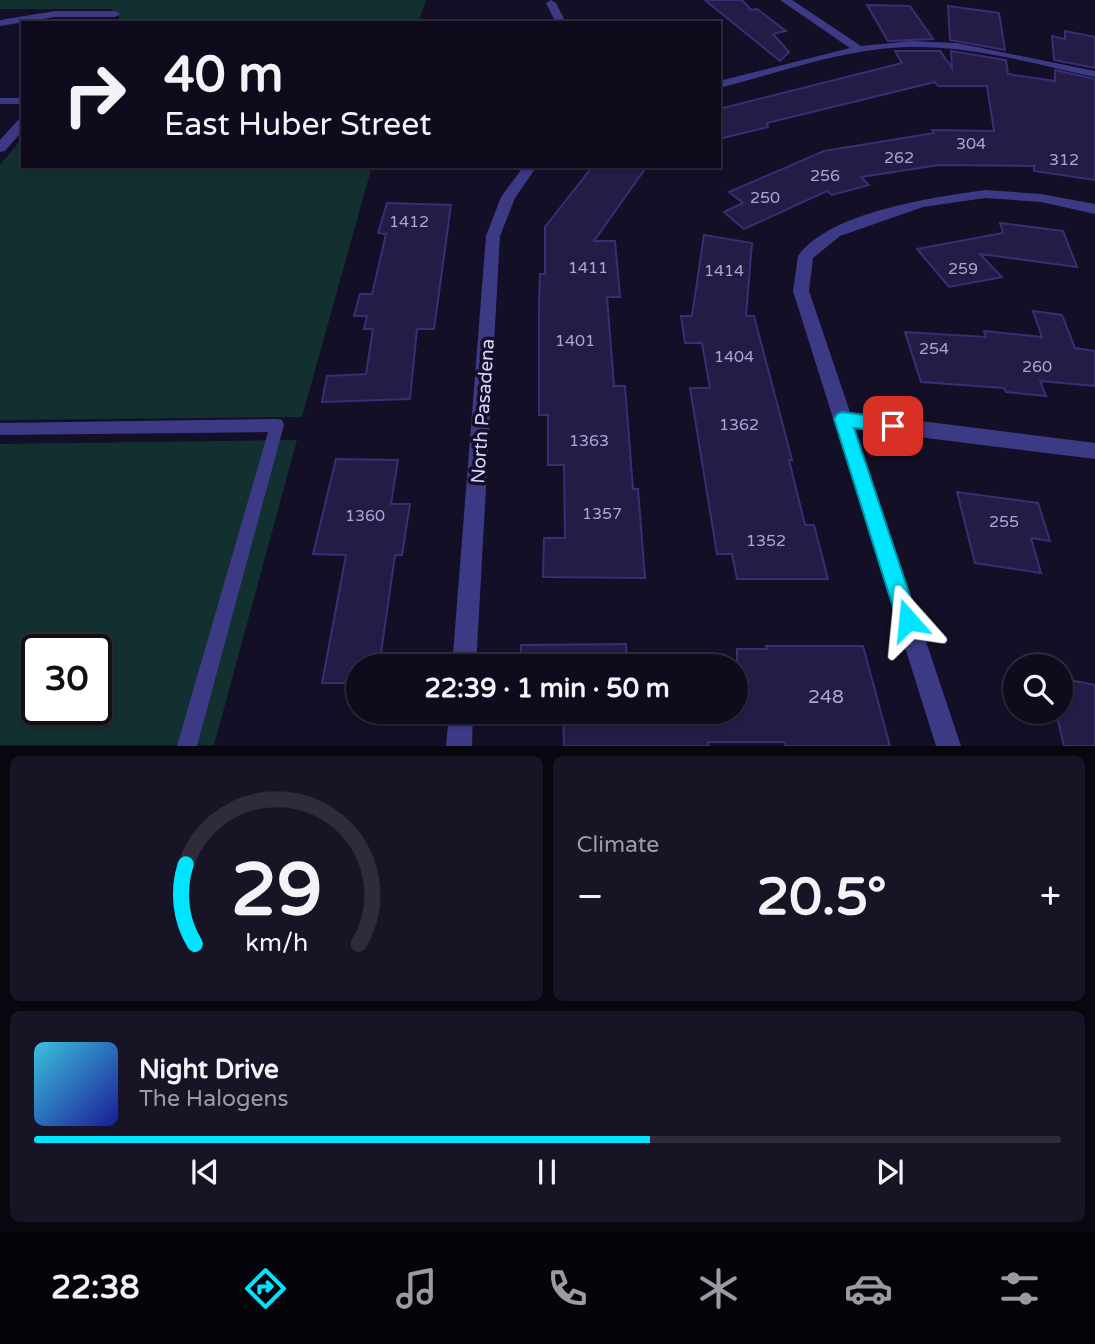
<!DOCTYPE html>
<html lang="en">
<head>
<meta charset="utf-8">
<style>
  body { margin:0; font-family:"Varela Round",sans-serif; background:#171425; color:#f1f3f6; height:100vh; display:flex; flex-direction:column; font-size:26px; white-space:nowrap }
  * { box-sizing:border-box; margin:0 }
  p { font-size:23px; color:#9b9ba3 }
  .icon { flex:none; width:38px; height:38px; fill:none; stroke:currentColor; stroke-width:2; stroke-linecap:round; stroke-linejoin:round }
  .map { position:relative; height:746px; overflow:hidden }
  .details { display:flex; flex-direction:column; gap:10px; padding:10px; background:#08060f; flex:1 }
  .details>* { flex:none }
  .top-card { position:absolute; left:21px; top:21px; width:700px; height:147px; border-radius:0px; box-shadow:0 2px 5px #0004,0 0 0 2px #2e2b3b; background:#0e0b1c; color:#f1f3f6; overflow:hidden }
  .fabs { position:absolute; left:1003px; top:654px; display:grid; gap:14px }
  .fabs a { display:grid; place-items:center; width:70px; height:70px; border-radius:50%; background:#0e0b1c; box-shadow:0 2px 5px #0004,0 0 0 2px #2e2b3b; font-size:35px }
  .speed { position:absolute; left:21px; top:634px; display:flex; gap:14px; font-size:35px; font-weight:700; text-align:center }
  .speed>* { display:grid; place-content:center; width:91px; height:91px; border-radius:50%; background:#0e0b1c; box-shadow:0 2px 5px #0004,0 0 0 2px #2e2b3b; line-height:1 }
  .speed .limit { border:4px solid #111; border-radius:10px; background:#fff; color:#111 }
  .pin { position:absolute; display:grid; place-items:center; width:60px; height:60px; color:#fff; margin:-30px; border-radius:14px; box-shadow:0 4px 10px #0006 }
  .me { position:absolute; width:77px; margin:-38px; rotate:342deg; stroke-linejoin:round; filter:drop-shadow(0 0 5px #0008) }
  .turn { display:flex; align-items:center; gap:24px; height:147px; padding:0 28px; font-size:32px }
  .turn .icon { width:91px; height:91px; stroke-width:2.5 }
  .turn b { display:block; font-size:49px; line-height:60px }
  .big { font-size:52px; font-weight:700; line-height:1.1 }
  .details .tile { flex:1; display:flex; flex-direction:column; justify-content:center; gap:10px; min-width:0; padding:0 24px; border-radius:10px; background:#171425 }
  .details .dial { align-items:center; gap:0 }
  .dial svg { height:182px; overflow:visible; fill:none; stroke:#2e2b3b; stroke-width:7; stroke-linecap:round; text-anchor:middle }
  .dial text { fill:#f1f3f6; stroke:none }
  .song { display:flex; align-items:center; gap:21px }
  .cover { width:84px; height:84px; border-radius:10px; background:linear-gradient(135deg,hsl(190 70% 55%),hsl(240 70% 35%)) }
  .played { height:7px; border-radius:4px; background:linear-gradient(90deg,#00e5ff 60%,#2e2b3b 60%) }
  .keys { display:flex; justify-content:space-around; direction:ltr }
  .heat { display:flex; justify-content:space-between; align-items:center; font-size:38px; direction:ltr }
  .details .tiles { flex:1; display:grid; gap:10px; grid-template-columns:1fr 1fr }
  .tile:last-child { grid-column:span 2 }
  .trip { position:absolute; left:346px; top:654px; width:402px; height:70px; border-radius:35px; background:#0e0b1c; box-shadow:0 2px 5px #0004,0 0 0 2px #2e2b3b; font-weight:700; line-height:70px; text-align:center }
  .menu { display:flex; height:112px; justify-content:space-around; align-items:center; background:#06040b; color:#9b9ba3 }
  .menu .icon { width:49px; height:49px }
  .menu .selected { color:#00e5ff }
  .menu b { font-size:32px; color:#f1f3f6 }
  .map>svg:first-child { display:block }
  .green { fill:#12302f; fill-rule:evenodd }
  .building { fill:#241b47; stroke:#3b2d73; stroke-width:2 }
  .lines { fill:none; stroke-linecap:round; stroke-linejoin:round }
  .lane { fill:#3d3a85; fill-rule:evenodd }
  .street { fill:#3d3a85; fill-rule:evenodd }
  .route { fill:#00e5ff; stroke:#0095a6; stroke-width:2 }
  .labels { text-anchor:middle; stroke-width:7; stroke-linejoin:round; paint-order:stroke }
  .number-label { font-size:16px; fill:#aca6d1 }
  .street-label { font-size:19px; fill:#d9d4ff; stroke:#130f26 }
  .near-number-label { font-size:19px; fill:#aca6d1 }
</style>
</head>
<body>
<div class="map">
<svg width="1095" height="746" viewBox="0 0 1095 746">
  <rect width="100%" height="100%" fill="#130f26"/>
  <!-- green -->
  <path class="green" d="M0,0H426L418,23H118L119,14L111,9H0Z
    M23,137V166H372L302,417L0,420V165Z
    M297,440L214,745H0V444ZM37,649H96V709H37Z"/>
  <!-- building -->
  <path class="building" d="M705,0H742L751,10L757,9L786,31L773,34L789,52L780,61Z
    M867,5L910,6L933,39L888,41Z
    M948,6L999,13L1005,50L950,40Z
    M1065,31L1095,37V68L1054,60L1052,36L1065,39Z
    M895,51H940L952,68L951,51L1006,60L1008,74L1055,81V70L1095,79V180L1034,171V166L939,165L861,177L869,185L832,195L827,191L744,229L724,212L743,203L729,192L824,151L934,133L932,130L994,131L987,86H938L935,82L767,123L768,127L719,139V109L902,63Z
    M593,166H647L594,241H615L620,297H607L614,386H625L633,489H638L645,578L543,577L544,538H565L564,465H548V415H539V307L540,274H545V227Z
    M387,203L451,205L434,329H417L410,399L322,402L327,376L366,374L373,329H364L367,316H354L360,294H372L386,234L378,233Z
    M1000,223L1063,231L1077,267L980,254L1002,277L949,287L917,249L1003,233Z
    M704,235L752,243L746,316H754L792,460H789L805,525H814L828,579H737L732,554H717L690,388H710L702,343H685L681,316H692Z
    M1033,311L1062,315L1075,348L1095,351V386L1040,381L1046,396L1006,392L1004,388L921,382L905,332L986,337L984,331L1042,337Z
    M336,459L398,460L391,504H410L402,555H395L379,667H359V683H322L346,555L313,554Z
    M957,492L1038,503L1050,541L1031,538L1041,573L975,563Z
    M626,644L628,667H521V645Z
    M766,646H863L890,746H785L784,742H708L709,746H564L563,712H737V649H767Z
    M1060,678L1095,685V746H1064L1056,712H1060Z"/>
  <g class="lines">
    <!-- lane -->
    <path class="lane" d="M0,98H23V104H0Z
      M277,419L282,420L284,425L197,746H177L268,432L0,435V423Z"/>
    <!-- street -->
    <path class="street" d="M551,0L556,3L566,23H556L546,3Z
      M780,0H792L861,46L911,41L957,43L1095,71V77C1035,64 974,46 911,47C845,48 783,72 719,88V81L850,48Z
      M55,11H115L120,14L115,17H55L0,26V20Z
      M23,118V130L5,151L0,152V140L19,119Z
      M524,166H537L515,198L500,236L476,667H452L486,236L501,197Z
      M985,190L1041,194L1095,204V214L1041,202L985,198L923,207L840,236L813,258L809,291L850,412L1095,443V459L855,429L961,746H936L793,291L798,256C829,212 934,197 985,190Z
      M449,712H473L472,746H446Z"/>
  </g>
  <!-- route -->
  <path class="route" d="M842,412L893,419L899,421L901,426L899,431L893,433L854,428L918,620L915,627L908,630L900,627L897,620L834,419L837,414Z"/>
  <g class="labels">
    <!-- number labels -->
    <g class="number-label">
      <text x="971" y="149">304</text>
      <text x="899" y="163">262</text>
      <text x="1064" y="165">312</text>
      <text x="825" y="181">256</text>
      <text x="765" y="203">250</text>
      <text x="409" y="227">1412</text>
      <text x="588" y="273">1411</text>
      <text x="963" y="274">259</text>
      <text x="724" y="276">1414</text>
      <text x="575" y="346">1401</text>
      <text x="934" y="354">254</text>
      <text x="734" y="362">1404</text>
      <text x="1037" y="372">260</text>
      <text x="739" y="430">1362</text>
      <text x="589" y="446">1363</text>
      <text x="602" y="519">1357</text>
      <text x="365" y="521">1360</text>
      <text x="1004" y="527">255</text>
      <text x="766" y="546">1352</text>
    </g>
    <!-- street labels -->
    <g class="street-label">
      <text transform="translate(482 411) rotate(-86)" y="7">North Pasadena</text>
    </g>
    <!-- near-number labels -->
    <g class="near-number-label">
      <text x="826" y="703">248</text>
    </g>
  </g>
</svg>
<div class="fabs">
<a><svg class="icon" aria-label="search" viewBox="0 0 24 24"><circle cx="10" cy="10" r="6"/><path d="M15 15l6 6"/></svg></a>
</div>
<div class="speed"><div class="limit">30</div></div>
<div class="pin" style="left:893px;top:426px;background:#d93025"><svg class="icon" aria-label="arrive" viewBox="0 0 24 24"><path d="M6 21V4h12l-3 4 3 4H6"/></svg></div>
<svg class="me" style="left:908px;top:620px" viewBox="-20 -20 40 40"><path d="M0-17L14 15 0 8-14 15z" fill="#00e5ff" stroke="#fff" stroke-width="4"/></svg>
<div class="trip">22:39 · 1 min · 50 m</div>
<div class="top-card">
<div class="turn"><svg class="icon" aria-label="right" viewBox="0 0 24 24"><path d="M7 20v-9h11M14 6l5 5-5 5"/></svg><div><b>40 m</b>East Huber Street</div></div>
</div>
</div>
<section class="details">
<div class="tiles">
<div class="tile dial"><svg viewBox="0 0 100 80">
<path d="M14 69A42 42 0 1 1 86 69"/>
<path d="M14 69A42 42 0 0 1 10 34" stroke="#00e5ff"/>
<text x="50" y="56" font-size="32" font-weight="700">29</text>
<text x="50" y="72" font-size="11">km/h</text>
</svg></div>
<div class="tile"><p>Climate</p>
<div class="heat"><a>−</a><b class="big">20.5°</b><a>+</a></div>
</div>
<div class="tile">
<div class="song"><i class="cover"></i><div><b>Night Drive</b><p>The Halogens</p></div></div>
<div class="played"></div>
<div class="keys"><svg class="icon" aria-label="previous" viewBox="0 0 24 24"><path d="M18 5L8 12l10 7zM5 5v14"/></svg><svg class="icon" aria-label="pause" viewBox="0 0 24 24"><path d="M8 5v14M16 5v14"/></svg><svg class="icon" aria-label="next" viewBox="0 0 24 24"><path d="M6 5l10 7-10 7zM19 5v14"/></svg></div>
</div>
</div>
</section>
<nav class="menu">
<b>22:38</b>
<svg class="icon selected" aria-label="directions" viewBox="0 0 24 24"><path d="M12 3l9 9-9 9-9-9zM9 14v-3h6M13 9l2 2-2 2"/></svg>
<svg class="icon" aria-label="music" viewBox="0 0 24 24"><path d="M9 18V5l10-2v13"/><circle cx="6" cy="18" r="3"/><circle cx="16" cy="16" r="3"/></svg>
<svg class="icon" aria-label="phone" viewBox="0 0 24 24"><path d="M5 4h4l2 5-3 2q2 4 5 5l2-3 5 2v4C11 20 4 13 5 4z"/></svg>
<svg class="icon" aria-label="climate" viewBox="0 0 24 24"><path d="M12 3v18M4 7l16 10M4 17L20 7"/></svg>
<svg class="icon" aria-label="car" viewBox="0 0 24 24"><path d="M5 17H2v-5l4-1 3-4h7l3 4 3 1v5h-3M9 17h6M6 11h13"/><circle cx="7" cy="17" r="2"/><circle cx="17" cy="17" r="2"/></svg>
<svg class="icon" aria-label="filters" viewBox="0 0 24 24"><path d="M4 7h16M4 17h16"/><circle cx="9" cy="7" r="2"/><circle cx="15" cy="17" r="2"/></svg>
</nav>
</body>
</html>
